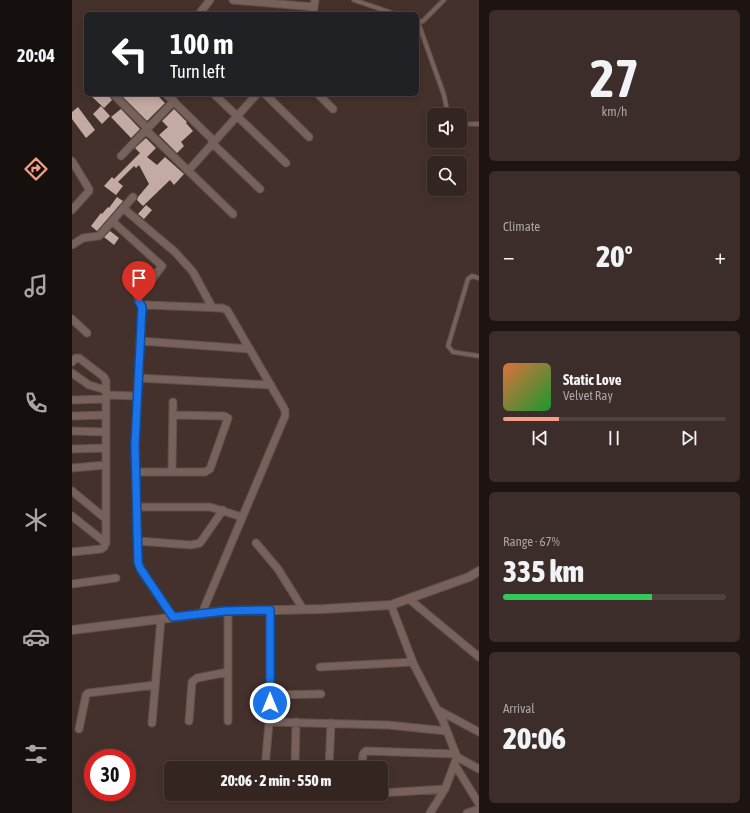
<!DOCTYPE html>
<html lang="en">
<head>
<meta charset="utf-8">
<style>
  body { margin:0; font-family:"Asap Condensed",sans-serif; background:#3c2d2a; color:#f1f3f6; height:100vh; display:flex; flex-direction:column; font-size:15px; white-space:nowrap }
  * { box-sizing:border-box; margin:0 }
  p { font-size:13px; color:#a9a5a5 }
  .icon { flex:none; width:22px; height:22px; fill:none; stroke:currentColor; stroke-width:2; stroke-linecap:round; stroke-linejoin:round }
  .map { position:relative; flex:1; overflow:hidden }
  .drawer { display:flex; flex-direction:column; gap:10px; padding:10px; background:#1d1412; width:271px }
  .drawer>* { flex:none }
  .hud { position:absolute; left:12px; top:12px; width:335px; height:84px; border-radius:6px; box-shadow:0 2px 10px #0003,0 0 0 1px #4e423f; background:#202124; color:#fff; overflow:hidden }
  .buttons { position:absolute; left:355px; top:108px; display:grid; gap:8px }
  .buttons a { display:grid; place-items:center; width:40px; height:40px; border-radius:6px; background:#342521; box-shadow:0 2px 10px #0003,0 0 0 1px #4e423f; font-size:20px }
  .speed { position:absolute; left:12px; top:749px; display:flex; gap:8px; font-size:20px; font-weight:700; text-align:center }
  .speed>* { display:grid; place-content:center; width:52px; height:52px; border-radius:50%; background:#342521; box-shadow:0 2px 10px #0003,0 0 0 1px #4e423f; line-height:1 }
  .speed .limit { border:6px solid #d22; background:#fff; color:#111 }
  .pin { position:absolute; display:grid; place-items:center; width:34px; height:34px; color:#fff; margin:-41px -17px; border-radius:50% 50% 50% 0; rotate:-45deg; box-shadow:0 0 4px #0007 }
  .pin .icon { rotate:45deg }
  .me { position:absolute; width:44px; margin:-22px; rotate:0deg; stroke-linejoin:round; filter:drop-shadow(0 0 3px #0008) }
  .turn { display:flex; align-items:center; gap:14px; height:84px; padding:0 20px; font-size:18px }
  .turn .icon { width:52px; height:52px; stroke-width:2.5 }
  .turn b { display:block; font-size:28px; line-height:34px }
  .big { font-size:30px; font-weight:800; line-height:1.1 }
  .drawer .widget { flex:1; display:flex; flex-direction:column; justify-content:center; gap:6px; min-width:0; padding:0 14px; border-radius:6px; background:#3c2d2a }
  .drawer .dial { align-items:center; gap:0 }
  .dial b { font-size:52px; line-height:1 }
  .song { display:flex; align-items:center; gap:12px }
  .cover { width:48px; height:48px; border-radius:6px; background:linear-gradient(135deg,hsl(20 70% 55%),hsl(130 70% 35%)) }
  .played { height:4px; border-radius:2px; background:linear-gradient(90deg,#f49e88 25%,#4e423f 25%) }
  .keys { display:flex; justify-content:space-around; direction:ltr }
  .heat { display:flex; justify-content:space-between; align-items:center; font-size:22px; direction:ltr }
  .charge { height:6px; border-radius:3px; background:linear-gradient(90deg,#34c759 67%,#4e423f 0) }
  .trip { position:absolute; left:92px; top:761px; width:224px; height:40px; border-radius:6px; background:#342521; box-shadow:0 2px 10px #0003,0 0 0 1px #4e423f; font-weight:800; line-height:40px; text-align:center }
  main { display:flex; flex:1; min-height:0 }
  .menu { display:flex; flex-direction:column; width:72px; justify-content:space-around; align-items:center; background:#150f0d; color:#a9a5a5 }
  .menu .icon { width:28px; height:28px }
  .menu .current { color:#f49e88 }
  .menu b { font-size:18px; color:#f1f3f6 }
  .map>svg:first-child { display:block }
  .building { fill:#c3aaa3 }
  .lines { fill:none; stroke-linecap:round; stroke-linejoin:round }
  .service-casing { stroke:#604f4b; stroke-width:5.5 }
  .minor-casing { stroke:#604f4b; stroke-width:9 }
  .tertiary-casing { stroke:#604f4b; stroke-width:10 }
  .service { stroke:#77615b; stroke-width:3.5 }
  .minor { stroke:#77615b; stroke-width:7 }
  .tertiary { stroke:#77615b; stroke-width:8 }
  .route-casing { stroke:#114b97; stroke-width:10 }
  .route { stroke:#1a73e8; stroke-width:7 }
</style>
</head>
<body>
<main>
<nav class="menu">
<b>20:04</b>
<svg class="icon current" aria-label="directions" viewBox="0 0 24 24"><path d="M12 3l9 9-9 9-9-9zM9 14v-3h6M13 9l2 2-2 2"/></svg>
<svg class="icon" aria-label="music" viewBox="0 0 24 24"><path d="M9 18V5l10-2v13"/><circle cx="6" cy="18" r="3"/><circle cx="16" cy="16" r="3"/></svg>
<svg class="icon" aria-label="phone" viewBox="0 0 24 24"><path d="M5 4h4l2 5-3 2q2 4 5 5l2-3 5 2v4C11 20 4 13 5 4z"/></svg>
<svg class="icon" aria-label="climate" viewBox="0 0 24 24"><path d="M12 3v18M4 7l16 10M4 17L20 7"/></svg>
<svg class="icon" aria-label="car" viewBox="0 0 24 24"><path d="M5 17H2v-5l4-1 3-4h7l3 4 3 1v5h-3M9 17h6M6 11h13"/><circle cx="7" cy="17" r="2"/><circle cx="17" cy="17" r="2"/></svg>
<svg class="icon" aria-label="filters" viewBox="0 0 24 24"><path d="M4 7h16M4 17h16"/><circle cx="9" cy="7" r="2"/><circle cx="15" cy="17" r="2"/></svg>
</nav>
<div class="map">
<svg width="407" height="813" viewBox="0 0 407 813">
  <rect width="100%" height="100%" fill="#45312c"/>
  <!-- building -->
  <path class="building" d="M17,94H36L40,100L32,108Z
    M48,94H84L93,103L75,121Z
    M29,106L38,116L30,124L21,114Z
    M6,107L23,130L14,138L0,119V112Z
    M49,109L68,129L59,138L39,117Z
    M102,109L115,122L114,123L121,131L109,142L112,146L105,153L87,135L96,127L90,121Z
    M74,138L84,148L75,157L85,165L93,157L112,174L102,185L98,180L71,206L65,200L66,197L77,184L67,165L64,168L62,166L46,182L51,186L44,195L32,186L40,177L42,179L68,153L63,148Z
    M45,197L51,201L25,231L19,226L29,213L30,214L36,207L37,208Z
    M74,205L80,210L72,219L66,214Z
    M38,231L47,238L42,245L32,237Z"/>
  <g class="lines">
    <defs>
      <path id="service" d="M282,0L323,14
        M346,22L372,95L376,115
        M346,22L351,21L372,0
        M388,124H407
        M407,278L400,276L396,279L376,346L381,352L407,356"/>
      <path id="minor" d="M161,0L242,7
        M127,14L138,0
        M241,14L243,0
        M41,94L75,128
        M94,94L142,141
        M142,94L214,163
        M193,94L237,137
        M246,94L261,109
        M74,130L161,214
        M140,143L188,189
        M49,156L102,101
        M0,161L17,189V191L0,210
        M116,171L185,94
        M51,208L103,252L121,272L140,307
        M40,221L90,266L67,296L66,300L70,307
        M0,245L11,238L27,236L61,197
        M0,319L15,333
        M68,341L178,349
        M0,362L4,358H7L32,377L34,381V542L32,547L29,549L0,552
        M0,373L17,385L34,390
        M66,378L199,385
        M34,395L65,396
        M0,400L34,399
        M0,416L34,415
        M0,431L34,432
        M0,449L34,448
        M0,468L34,465
        M64,472H133L138,469L156,418L152,416L101,415
        M100,472L101,402
        M0,491L34,519
        M65,507H138L170,517
        M0,516L34,543
        M66,541L119,545L128,543L151,510
        M184,543L206,569L231,609
        M0,584L44,578
        M337,599L407,657
        M319,605L342,665L371,721L385,757L373,789L358,813
        M101,617L70,572L66,562L63,445L70,308L74,305L150,308L155,310L213,410V416L130,613
        M248,667L341,662
        M198,695L249,694
        M366,710L407,732
        M117,721L120,682L125,678L156,672
        M156,721V611
        M197,722L316,725L375,731
        M80,723L89,619
        M7,729L14,695L16,693L83,685
        M385,757L407,769
        M383,765L407,804
        M193,768L198,712V610
        M223,768L224,722
        M257,768L259,723
        M290,768L291,754L294,751L384,754
        M309,793L373,789
        M191,794V797L293,794
        M395,813L407,809"/>
      <path id="tertiary" d="M0,630L153,611L251,609L319,605L397,577L407,571"/>
    </defs>
    <!-- service casing -->
    <use href="#service" class="service-casing"/>
    <!-- minor casing -->
    <use href="#minor" class="minor-casing"/>
    <!-- tertiary casing -->
    <use href="#tertiary" class="tertiary-casing"/>
    <!-- service -->
    <use href="#service" class="service"/>
    <!-- minor -->
    <use href="#minor" class="minor"/>
    <!-- tertiary -->
    <use href="#tertiary" class="tertiary"/>
  </g>
  <g class="lines">
    <defs>
      <path id="route" d="M67,302L70,307L63,445L66,562L68,568L101,617L153,611L198,610V703"/>
    </defs>
    <!-- route casing -->
    <use href="#route" class="route-casing"/>
    <!-- route -->
    <use href="#route" class="route"/>
  </g>
</svg>
<div class="buttons">
<a><svg class="icon" aria-label="sound" viewBox="0 0 24 24"><path d="M4 9h4l5-4v14l-5-4H4zM17 9q2 3 0 6"/></svg></a>
<a><svg class="icon" aria-label="search" viewBox="0 0 24 24"><circle cx="10" cy="10" r="6"/><path d="M15 15l6 6"/></svg></a>
</div>
<div class="speed"><div class="limit">30</div></div>
<div class="pin" style="left:67px;top:302px;background:#d93025"><svg class="icon" aria-label="arrive" viewBox="0 0 24 24"><path d="M6 21V4h12l-3 4 3 4H6"/></svg></div>
<svg class="me" style="left:198px;top:703px" viewBox="-20 -20 40 40"><circle r="17" fill="#1a73e8" stroke="#fff" stroke-width="3"/><path d="M0-11L8 9 0 5-8 9z" fill="#fff"/></svg>
<div class="trip">20:06 · 2 min · 550 m</div>
<div class="hud">
<div class="turn"><svg class="icon" aria-label="left" viewBox="0 0 24 24"><path d="M17 20v-9H6M10 6l-5 5 5 5"/></svg><div><b>100 m</b>Turn left</div></div>
</div>
</div>
<section class="drawer">
<div class="widget dial"><b>27</b><p>km/h</p></div>
<div class="widget"><p>Climate</p>
<div class="heat"><a>−</a><b class="big">20°</b><a>+</a></div>
</div>
<div class="widget">
<div class="song"><i class="cover"></i><div><b>Static Love</b><p>Velvet Ray</p></div></div>
<div class="played"></div>
<div class="keys"><svg class="icon" aria-label="previous" viewBox="0 0 24 24"><path d="M18 5L8 12l10 7zM5 5v14"/></svg><svg class="icon" aria-label="pause" viewBox="0 0 24 24"><path d="M8 5v14M16 5v14"/></svg><svg class="icon" aria-label="next" viewBox="0 0 24 24"><path d="M6 5l10 7-10 7zM19 5v14"/></svg></div>
</div>
<div class="widget"><p>Range · 67%</p><b class="big">335 km</b><div class="charge"></div></div>
<div class="widget"><p>Arrival</p><b class="big">20:06</b></div>
</section>
</main>
</body>
</html>
